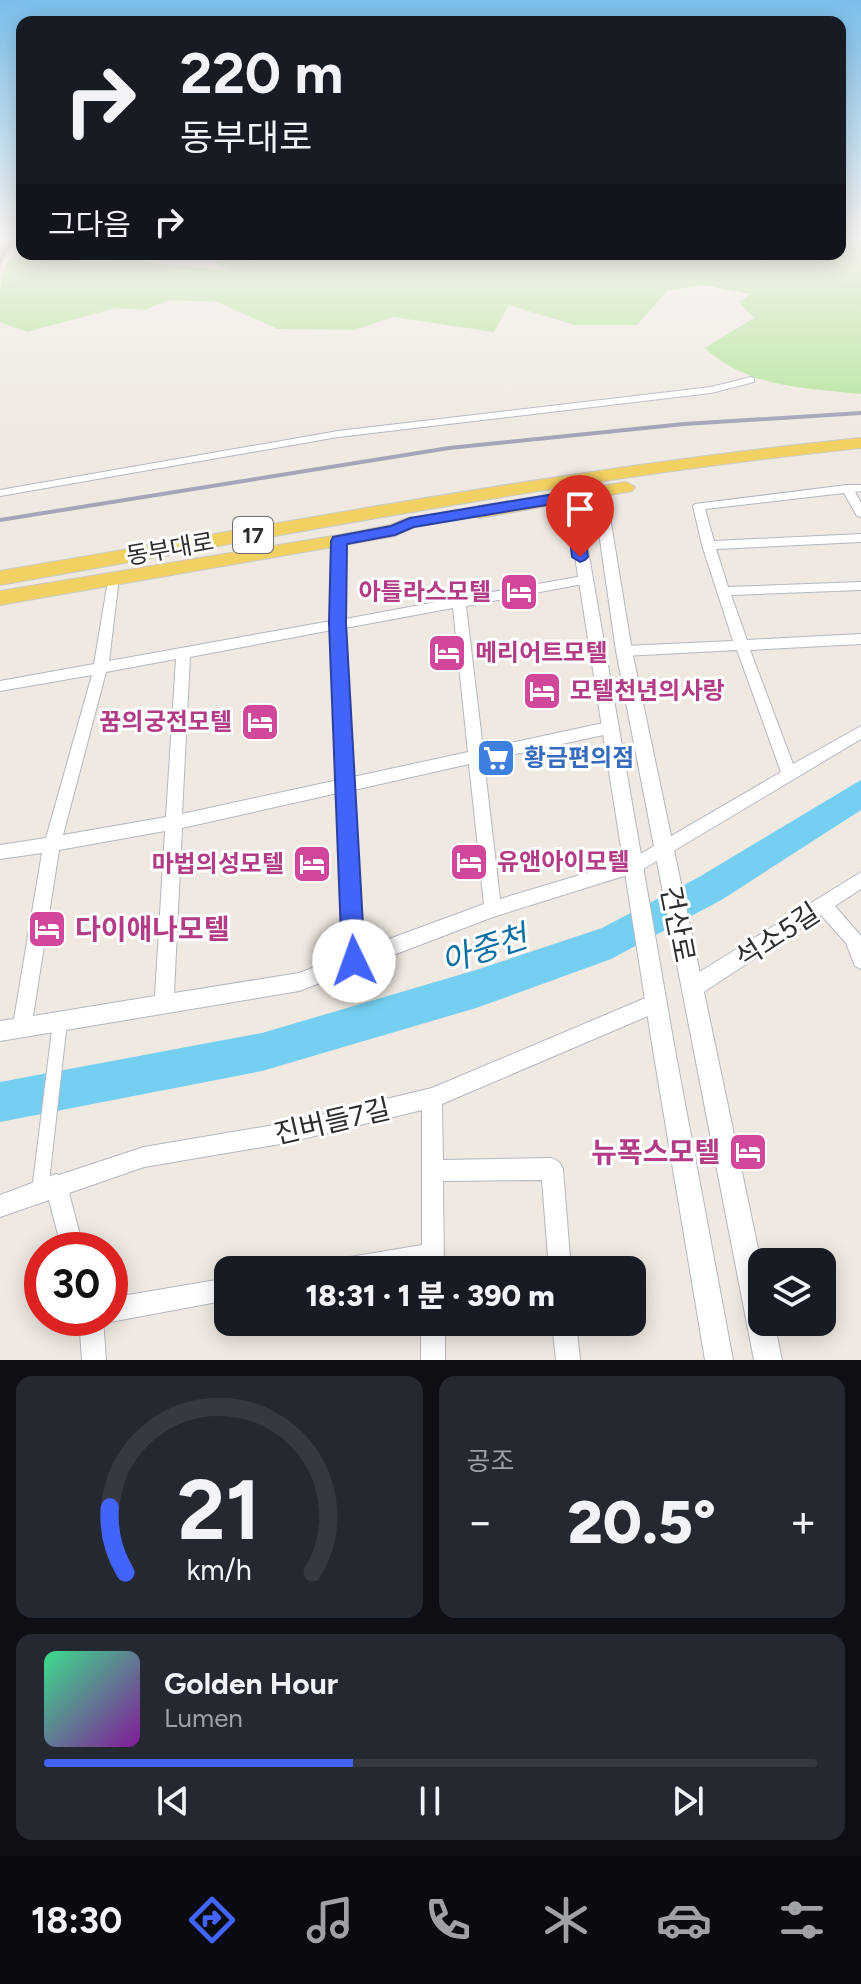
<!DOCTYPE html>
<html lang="ko">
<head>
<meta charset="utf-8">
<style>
  body { margin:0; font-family:Figtree,"Noto Sans KR",sans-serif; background:#242831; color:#f1f3f6; height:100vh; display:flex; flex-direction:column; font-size:30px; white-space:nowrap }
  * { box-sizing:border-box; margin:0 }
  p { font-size:26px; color:#9ea1a6 }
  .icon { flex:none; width:44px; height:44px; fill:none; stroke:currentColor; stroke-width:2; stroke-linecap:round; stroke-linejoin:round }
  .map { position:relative; height:1360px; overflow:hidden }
  .panel { display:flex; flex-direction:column; gap:16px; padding:16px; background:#0d0f14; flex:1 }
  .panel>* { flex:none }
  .banner { position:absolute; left:16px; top:16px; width:830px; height:244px; border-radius:16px; box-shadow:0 4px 20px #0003; background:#171b24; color:#f1f3f6; overflow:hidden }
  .controls { position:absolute; left:748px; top:1248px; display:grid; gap:16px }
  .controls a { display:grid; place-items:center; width:88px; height:88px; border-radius:16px; background:#171b24; box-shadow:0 4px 20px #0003; font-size:40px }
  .speed { position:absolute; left:24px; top:1232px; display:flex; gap:16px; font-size:40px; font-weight:700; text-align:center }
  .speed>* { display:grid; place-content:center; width:104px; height:104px; border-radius:50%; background:#171b24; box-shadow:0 4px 20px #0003; line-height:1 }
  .speed .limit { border:12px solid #d22; background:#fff; color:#111 }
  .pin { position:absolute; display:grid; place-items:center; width:68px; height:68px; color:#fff; margin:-82px -34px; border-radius:50% 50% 50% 0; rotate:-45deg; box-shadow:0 0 8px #0007 }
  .pin .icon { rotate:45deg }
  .me { position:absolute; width:88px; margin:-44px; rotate:357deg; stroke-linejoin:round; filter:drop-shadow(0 0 6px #0008) }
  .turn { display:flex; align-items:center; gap:28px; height:168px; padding:0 32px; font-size:36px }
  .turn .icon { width:104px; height:104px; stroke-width:2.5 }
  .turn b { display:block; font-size:56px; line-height:68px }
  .then { display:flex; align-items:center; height:76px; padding:0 32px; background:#0003; gap:16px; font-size:30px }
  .big { font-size:60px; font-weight:800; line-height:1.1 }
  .panel .tile { flex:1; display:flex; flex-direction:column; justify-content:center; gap:12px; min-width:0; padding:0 28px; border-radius:16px; background:#242831 }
  .panel .dial { align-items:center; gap:0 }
  .dial svg { height:208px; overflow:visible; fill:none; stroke:#363941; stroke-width:7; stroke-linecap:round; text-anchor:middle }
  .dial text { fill:#f1f3f6; stroke:none }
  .song { display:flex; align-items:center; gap:24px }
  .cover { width:96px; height:96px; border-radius:12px; background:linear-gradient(135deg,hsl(150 70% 55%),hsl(290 70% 35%)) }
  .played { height:8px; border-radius:4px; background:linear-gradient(90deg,#4264fb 40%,#363941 40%) }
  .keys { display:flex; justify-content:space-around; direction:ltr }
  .heat { display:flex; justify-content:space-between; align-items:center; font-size:44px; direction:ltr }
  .panel .tiles { flex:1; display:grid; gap:16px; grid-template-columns:1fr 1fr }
  .tile:last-child { grid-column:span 2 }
  .trip { position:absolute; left:214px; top:1256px; width:432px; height:80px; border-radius:16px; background:#171b24; box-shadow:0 4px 20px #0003; font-weight:800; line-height:80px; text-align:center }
  .tab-bar { display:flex; height:128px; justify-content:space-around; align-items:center; background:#090b0e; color:#9ea1a6 }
  .tab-bar .icon { width:56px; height:56px }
  .tab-bar .selected { color:#4264fb }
  .tab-bar b { font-size:36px; color:#f1f3f6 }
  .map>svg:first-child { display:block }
  .green { fill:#b6e59e }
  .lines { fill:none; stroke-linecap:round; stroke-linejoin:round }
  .river { fill:#75cff0; fill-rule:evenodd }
  .pedestrian-casing { stroke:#b4b7c1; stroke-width:2 }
  .minor-casing { stroke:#b4b7c1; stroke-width:2 }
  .tertiary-casing { stroke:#b4b7c1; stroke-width:2 }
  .primary-casing { stroke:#c9c9c9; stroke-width:2 }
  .pedestrian { fill:#fff; fill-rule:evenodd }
  .minor { fill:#fff; fill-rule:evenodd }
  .tertiary { fill:#fff; fill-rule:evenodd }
  .primary { fill:#f2d163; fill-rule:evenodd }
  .rail { stroke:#a3a6b8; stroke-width:4 }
  .shaded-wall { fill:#8e8b86 }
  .route { fill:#4264fb; stroke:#2b41a3; stroke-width:2 }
  .labels { text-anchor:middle; stroke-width:6; stroke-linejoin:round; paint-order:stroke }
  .shield { fill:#fff; stroke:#6d6d6d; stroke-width:2 }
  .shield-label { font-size:22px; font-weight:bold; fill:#2e2e2e }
  .street-label { font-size:24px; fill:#2e2e2e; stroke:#fff }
  .hotel-label { font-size:24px; font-weight:bold; fill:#b23c85; stroke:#fff; text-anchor:end }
  .shop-label { font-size:24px; font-weight:bold; fill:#366cbe; stroke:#fff; text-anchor:start }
  .near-street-label { font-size:28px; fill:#2e2e2e; stroke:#fff }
  .near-hotel-label { font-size:28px; font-weight:bold; fill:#b23c85; stroke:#fff; text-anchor:start }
  .near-water-label { font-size:32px; font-style:italic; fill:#0d6fa3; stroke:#fff }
</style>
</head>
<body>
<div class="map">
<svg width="861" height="1360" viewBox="0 0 861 1360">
  <rect width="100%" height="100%" fill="#efe9e1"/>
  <!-- green -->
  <path class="green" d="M840,238H861V394C806,388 748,388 705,348L754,318L739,302L751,294L703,285L667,291L637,325H574L509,305L494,332L393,317L354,330L278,329L217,302L169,300L145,310L116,308L27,332L0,322C0,248 2,254 73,254L79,262L139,261L229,271L202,254H840Z"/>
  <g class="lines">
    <!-- river -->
    <path class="river" d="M861,780V810L723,899L611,959L476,1008L262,1071L0,1122V1082L262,1033L476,970L602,928L699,877Z"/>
    <defs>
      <path id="pedestrian" d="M60,1015L65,1017L67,1022L48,1190L45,1195L40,1198L35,1195L32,1190L53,1022L55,1017Z"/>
      <path id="minor" d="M751,377L754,378V382L711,393L338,437L0,496V490L338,431L711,387Z
        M847,485H861V491L855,492L861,503V517L857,516L844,493L705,509L714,541L861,534V542L716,549L728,587L861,582V590L731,595L747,640L861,634V644L750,650L793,764L861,726V739L640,871L493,917L299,991L0,1041V1021L14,1019L42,853L0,859V845L46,838L92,675L0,691V681L94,664L109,575H117L119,578L109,661L331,621L333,541L339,537L345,541V619L453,599L459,596L464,597L583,576L587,577L589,580L587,583L583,584L466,606L483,749L608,722L613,724L615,728L613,732L608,734L484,761L500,899L630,860L781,772L737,650L624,656L617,651L624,646L733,641L702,545L693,506L695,504ZM453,608L468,752L353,777L345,628ZM332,630L338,780L182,814L190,657ZM176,659L166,817L63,835L106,672ZM469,764L484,904L362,949L354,790ZM338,793L345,956L299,973L174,993L182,828ZM165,831L155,996L33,1016L59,850Z
        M861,872V889L835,906L861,936V969L855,966L846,943L821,915L699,995L692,997L685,995L683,988L685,981Z
        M655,994L662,996L664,1003L662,1010L442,1104L443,1160L552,1158L559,1162L563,1169L571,1270H549L542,1180L443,1181L444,1270H422V1267L405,1270H327L330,1262L338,1259L422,1245V1110L286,1143L144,1167L69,1193L84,1250H62L49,1200L0,1217V1195L56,1174L59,1175L144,1147L286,1123L432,1088Z
        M228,1278V1300L110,1322L103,1319L106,1360H82L79,1318H110V1298Z
        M421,1322H445V1360H421Z
        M552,1322H576L580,1360H556Z"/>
      <path id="tertiary" d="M609,486L615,490L607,499L632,651L762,1267V1322H774L782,1360H754L616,651L594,498Z
        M554,495L581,510L675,1050L733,1360H705L653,1050L568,512L549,502L548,499Z"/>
      <path id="primary" d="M861,438V448C572,478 286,535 0,585V571C286,523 572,467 861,438Z
        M626,482L635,487L632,491L479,518L470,512L479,506Z
        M410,517L416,519L419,523L395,536L0,605V591L339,535L390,525Z"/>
    </defs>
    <!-- pedestrian casing -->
    <use href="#pedestrian" class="pedestrian-casing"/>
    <!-- minor casing -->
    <use href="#minor" class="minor-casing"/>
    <!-- tertiary casing -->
    <use href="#tertiary" class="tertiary-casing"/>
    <!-- primary casing -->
    <use href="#primary" class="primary-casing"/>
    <!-- pedestrian -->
    <use href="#pedestrian" class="pedestrian"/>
    <!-- minor -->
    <use href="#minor" class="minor"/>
    <!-- tertiary -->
    <use href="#tertiary" class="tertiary"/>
    <!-- primary -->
    <use href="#primary" class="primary"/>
    <!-- rail -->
    <path class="rail" d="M0,520L449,448L684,424L861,413"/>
  </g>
  <!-- shaded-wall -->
  <path class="shaded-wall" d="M1,238H12L14,242L0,266Z"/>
  <!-- sky -->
  <linearGradient id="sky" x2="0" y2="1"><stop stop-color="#7abfeb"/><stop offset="0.56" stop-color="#f8f5f2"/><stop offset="1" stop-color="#f8f5f2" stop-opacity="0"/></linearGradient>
  <rect width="861" height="428" fill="url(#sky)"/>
  <!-- route -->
  <path class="route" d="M554,494L581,510L588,557L585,560L580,562L572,557L567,512L552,504L414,527L395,535L347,544L346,623L365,961L362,970L354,973L345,970L342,961L329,623L331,541L333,537L391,526L410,518Z"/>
  <!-- icons -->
  <defs>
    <symbol id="hotel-square" viewBox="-11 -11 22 22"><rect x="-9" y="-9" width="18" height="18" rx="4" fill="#d1479c" stroke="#fff"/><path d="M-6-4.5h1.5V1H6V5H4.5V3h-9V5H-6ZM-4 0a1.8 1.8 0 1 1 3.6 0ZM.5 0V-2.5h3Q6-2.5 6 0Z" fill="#fff"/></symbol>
    <symbol id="supermarket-square" viewBox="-11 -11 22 22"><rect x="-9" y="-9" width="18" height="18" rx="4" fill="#3f7fe0" stroke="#fff"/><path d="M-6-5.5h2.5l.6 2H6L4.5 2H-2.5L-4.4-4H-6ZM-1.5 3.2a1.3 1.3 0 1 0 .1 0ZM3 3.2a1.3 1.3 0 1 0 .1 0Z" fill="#fff"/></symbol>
  </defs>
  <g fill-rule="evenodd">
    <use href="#hotel-square" x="497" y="570" width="44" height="44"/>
    <use href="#hotel-square" x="425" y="631" width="44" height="44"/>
    <use href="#hotel-square" x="520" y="669" width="44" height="44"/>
    <use href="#hotel-square" x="238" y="700" width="44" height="44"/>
    <use href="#supermarket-square" x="474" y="736" width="44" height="44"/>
    <use href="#hotel-square" x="447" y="840" width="44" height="44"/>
    <use href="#hotel-square" x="290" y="842" width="44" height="44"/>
    <use href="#hotel-square" x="25" y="907" width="44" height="44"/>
    <use href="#hotel-square" x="726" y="1130" width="44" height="44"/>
  </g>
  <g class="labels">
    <!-- shield labels -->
    <rect class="shield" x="233" y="517" width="40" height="36" rx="6"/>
    <g class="shield-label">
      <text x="253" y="543">17</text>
    </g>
    <!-- street labels -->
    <g class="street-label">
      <text transform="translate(170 549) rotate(-10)" y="8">동부대로</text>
    </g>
    <!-- hotel labels -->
    <g class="hotel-label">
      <text x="491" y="600">아틀라스모텔</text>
      <text x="475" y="661" text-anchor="start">메리어트모텔</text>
      <text x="570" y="699" text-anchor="start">모텔천년의사랑</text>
      <text x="232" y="730">꿈의궁전모텔</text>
      <text x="497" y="870" text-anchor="start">유앤아이모텔</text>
      <text x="284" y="872">마법의성모텔</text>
    </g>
    <!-- shop labels -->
    <g class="shop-label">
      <text x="524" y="766">황금편의점</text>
    </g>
    <!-- near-street labels -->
    <g class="near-street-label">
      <text transform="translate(678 924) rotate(79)" y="10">건산로</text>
      <text transform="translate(777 935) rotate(-33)" y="10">석소5길</text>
      <text transform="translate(332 1121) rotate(-13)" y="10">진버들7길</text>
    </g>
    <!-- near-hotel labels -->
    <g class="near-hotel-label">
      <text x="75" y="939">다이애나모텔</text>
      <text x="720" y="1162" text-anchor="end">뉴폭스모텔</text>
    </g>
    <!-- near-water labels -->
    <g class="near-water-label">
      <text transform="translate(484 949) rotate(-18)" y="11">아중천</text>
    </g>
  </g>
</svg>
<div class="controls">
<a><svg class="icon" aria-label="layers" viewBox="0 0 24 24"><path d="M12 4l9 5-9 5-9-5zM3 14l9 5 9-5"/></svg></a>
</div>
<div class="speed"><div class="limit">30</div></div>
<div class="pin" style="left:580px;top:557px;background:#d93025"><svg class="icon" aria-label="arrive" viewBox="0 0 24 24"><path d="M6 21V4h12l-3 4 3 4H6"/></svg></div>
<svg class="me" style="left:354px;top:961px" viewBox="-20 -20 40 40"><circle r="19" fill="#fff"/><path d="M0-13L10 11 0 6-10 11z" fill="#4264fb"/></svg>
<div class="trip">18:31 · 1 분 · 390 m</div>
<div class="banner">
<div class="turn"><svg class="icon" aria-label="right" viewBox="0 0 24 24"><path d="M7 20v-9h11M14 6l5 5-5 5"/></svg><div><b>220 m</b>동부대로</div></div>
<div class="then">그다음<svg class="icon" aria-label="right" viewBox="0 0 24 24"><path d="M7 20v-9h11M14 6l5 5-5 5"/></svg></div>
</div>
</div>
<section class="panel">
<div class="tiles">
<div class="tile dial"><svg viewBox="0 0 100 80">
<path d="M14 69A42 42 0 1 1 86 69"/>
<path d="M14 69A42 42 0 0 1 8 44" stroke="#4264fb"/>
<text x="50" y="56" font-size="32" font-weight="700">21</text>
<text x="50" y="72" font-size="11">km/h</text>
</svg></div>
<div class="tile"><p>공조</p>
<div class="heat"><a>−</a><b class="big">20.5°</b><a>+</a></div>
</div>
<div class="tile">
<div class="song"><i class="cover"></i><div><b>Golden Hour</b><p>Lumen</p></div></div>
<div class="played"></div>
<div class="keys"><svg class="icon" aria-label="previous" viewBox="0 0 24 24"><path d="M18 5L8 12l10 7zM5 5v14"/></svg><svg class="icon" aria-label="pause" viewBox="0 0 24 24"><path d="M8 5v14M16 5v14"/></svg><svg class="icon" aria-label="next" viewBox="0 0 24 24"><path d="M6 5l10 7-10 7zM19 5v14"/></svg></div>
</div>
</div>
</section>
<nav class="tab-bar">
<b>18:30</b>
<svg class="icon selected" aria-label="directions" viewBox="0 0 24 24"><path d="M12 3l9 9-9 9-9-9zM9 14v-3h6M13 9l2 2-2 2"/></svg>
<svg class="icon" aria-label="music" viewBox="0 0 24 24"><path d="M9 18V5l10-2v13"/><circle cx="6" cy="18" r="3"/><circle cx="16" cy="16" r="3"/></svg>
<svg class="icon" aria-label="phone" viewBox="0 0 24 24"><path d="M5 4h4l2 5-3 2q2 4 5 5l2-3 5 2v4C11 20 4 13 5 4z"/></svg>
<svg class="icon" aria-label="climate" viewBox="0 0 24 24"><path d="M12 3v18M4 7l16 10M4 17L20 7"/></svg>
<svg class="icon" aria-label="car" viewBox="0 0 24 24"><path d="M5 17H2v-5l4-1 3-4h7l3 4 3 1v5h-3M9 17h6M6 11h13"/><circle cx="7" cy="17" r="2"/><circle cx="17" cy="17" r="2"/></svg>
<svg class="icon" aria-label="filters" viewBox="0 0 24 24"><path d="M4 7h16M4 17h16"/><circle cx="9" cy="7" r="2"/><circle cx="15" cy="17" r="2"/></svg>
</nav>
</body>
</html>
